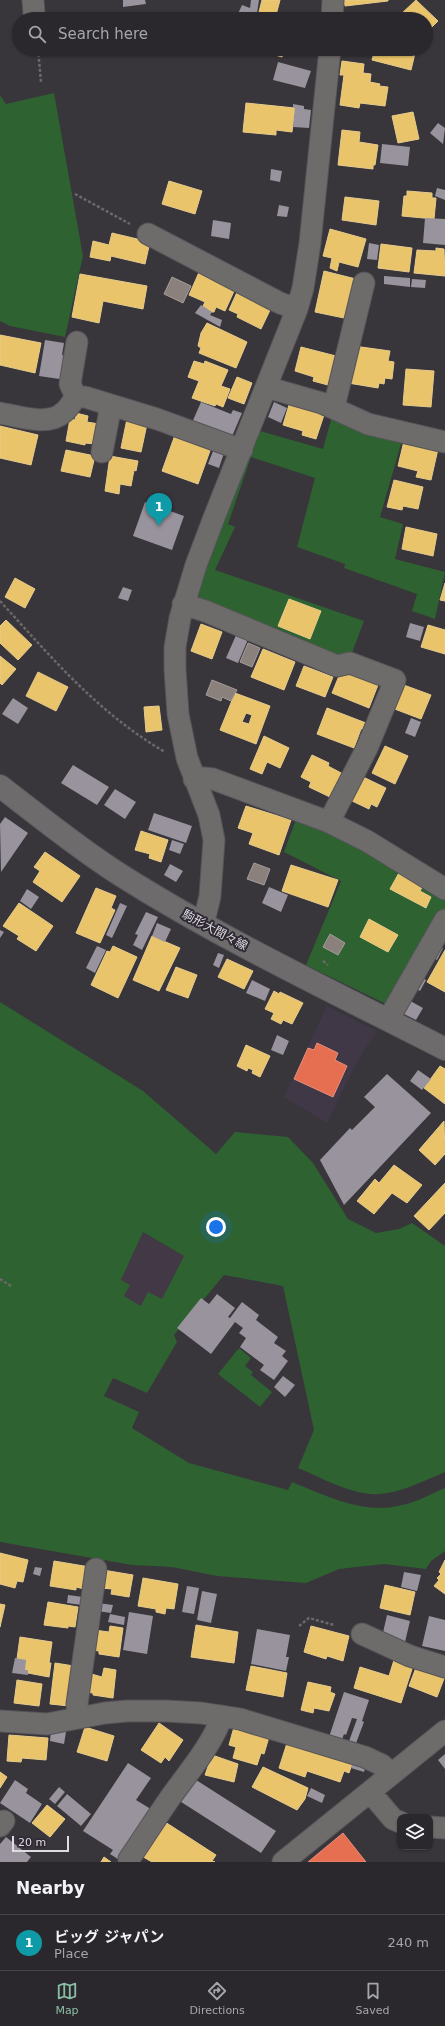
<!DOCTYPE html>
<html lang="en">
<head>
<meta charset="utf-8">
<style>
	body { margin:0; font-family:"DejaVu Sans","Noto Sans JP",sans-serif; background:#363438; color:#f1f3f6 }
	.controls { position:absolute; right:12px; bottom:12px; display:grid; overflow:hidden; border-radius:8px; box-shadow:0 1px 3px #0004 }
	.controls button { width:36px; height:36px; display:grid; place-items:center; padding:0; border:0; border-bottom:1px solid #464448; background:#2a282c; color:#f1f3f6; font:20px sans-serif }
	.scale { position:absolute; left:12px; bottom:10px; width:57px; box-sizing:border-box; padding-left:4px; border:2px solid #dfdbe2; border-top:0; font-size:11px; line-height:14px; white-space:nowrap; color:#dfdbe2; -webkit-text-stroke:3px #2e2933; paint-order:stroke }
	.you { position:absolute; left:216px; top:1227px; width:14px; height:14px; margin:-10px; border:3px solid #fff; border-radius:50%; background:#1a73e8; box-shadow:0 0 0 6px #1a73e833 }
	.badge { display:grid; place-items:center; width:26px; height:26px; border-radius:50%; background:#8abfa5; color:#fff; font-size:13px; font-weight:700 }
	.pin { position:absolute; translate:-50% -33px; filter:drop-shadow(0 1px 2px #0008) }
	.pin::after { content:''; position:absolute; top:21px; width:14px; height:12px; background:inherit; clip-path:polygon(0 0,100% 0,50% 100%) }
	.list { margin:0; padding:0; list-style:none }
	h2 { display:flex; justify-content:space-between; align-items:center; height:52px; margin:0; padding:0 16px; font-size:17px }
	h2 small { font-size:13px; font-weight:400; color:#a5a6a9 }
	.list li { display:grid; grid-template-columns:26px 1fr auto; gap:12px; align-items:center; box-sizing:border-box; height:56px; padding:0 16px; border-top:1px solid #464448 }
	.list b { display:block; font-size:15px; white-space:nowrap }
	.list p { margin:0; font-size:13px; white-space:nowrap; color:#a5a6a9 }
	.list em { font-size:13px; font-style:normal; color:#a5a6a9 }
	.icon { flex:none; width:22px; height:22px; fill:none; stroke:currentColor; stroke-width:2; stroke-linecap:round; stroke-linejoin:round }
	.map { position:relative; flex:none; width:445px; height:1862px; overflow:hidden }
	.search { position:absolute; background:#2a282c; box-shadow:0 1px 3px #0004; left:12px; right:12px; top:12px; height:44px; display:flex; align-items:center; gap:10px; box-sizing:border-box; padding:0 14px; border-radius:22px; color:#a5a6a9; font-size:15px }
	.sheet { height:108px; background:#2a282c }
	nav { display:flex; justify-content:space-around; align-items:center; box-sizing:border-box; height:56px; border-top:1px solid #464448; background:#2a282c; font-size:11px; color:#a5a6a9 }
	nav a { display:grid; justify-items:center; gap:2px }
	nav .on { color:#8abfa5 }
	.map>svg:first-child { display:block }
</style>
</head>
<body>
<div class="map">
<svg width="445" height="1862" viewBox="0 0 445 1862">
	<rect width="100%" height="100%" fill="#38353b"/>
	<!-- built -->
	<path fill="#413847" d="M327 1006 377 1031 358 1060 327 1123 284 1097Z"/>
	<!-- industrial -->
	<path fill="#423846" d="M143 1232 184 1256 162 1299 141 1306 124 1296 121 1280Z"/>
	<!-- green -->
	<path fill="#2e6231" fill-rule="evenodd" d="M54 93 83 256 65 337 10 326 0 321V95L6 104Z
		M333 413 403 437 380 517 403 524 395 559 445 572 435 619 412 611 417 594 344 568 345 564 297 547 315 478 251 457 228 524 235 527 215 570 364 621 350 658 331 657 198 599 206 567 260 431 323 449Z
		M297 817 327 828 445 895V913L386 1004 306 965 341 881 284 852Z
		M0 1002 143 1091 216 1154 235 1132 288 1137 313 1163 348 1219 376 1233 399 1229 412 1223 445 1246V1472C423 1481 395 1496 371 1494 346 1492 320 1477 298 1468L314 1430 283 1286 224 1275 174 1335 177 1342 147 1393 113 1378 104 1396 139 1412 132 1428 189 1463 288 1490 292 1482C327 1496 363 1515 402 1505 417 1502 431 1494 445 1488V1551L431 1561 426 1569 384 1564 339 1569 306 1583 217 1576 172 1567 132 1565 0 1542ZM143 1232 184 1256 162 1299 148 1292 141 1306 124 1296 130 1285 121 1280Z
		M239 1348 251 1358 245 1366 253 1372 251 1375 272 1392 260 1407 218 1374Z"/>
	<!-- homes -->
	<path fill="#e9c46a" stroke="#e6cb8e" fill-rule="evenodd" d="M262 0H280L276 15 273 14V16L259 12Z
		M344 0H388V1L345 6Z
		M416 0 438 21 426 33V19H402L399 16Z
		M226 49H241L239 53Z
		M262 49H285L282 57 261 51Z
		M375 49H416L411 70 372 60Z
		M342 61 364 64 363 73 371 74 370 82 380 84 379 86 388 87 385 106 360 103 359 108 340 105 344 75H340Z
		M246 103 295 108 292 132 276 130V135L243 132Z
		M413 112 419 139 398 143 392 116Z
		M342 130 360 132 359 142 378 145 375 165H373V169L338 165Z
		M169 181 202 191 195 214 162 204Z
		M407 191 432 193V198H436L434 219 402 216 404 196H407Z
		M345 197 379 201 376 225 342 220Z
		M330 229 366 239 358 267 339 262 337 271 330 268 332 258 323 256Z
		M112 233 150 242 145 264 111 256 110 261 90 257 93 241 109 245Z
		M381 244 412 248 409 272 378 268Z
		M436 248 444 249 445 276 414 273 417 250 436 251Z
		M200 270 235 289 225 311 216 307 214 312H212L203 306 205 302 189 295Z
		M324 271 356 279 353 293 350 292 344 318 315 312Z
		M80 274 147 286 143 309 103 301 99 323 72 317Z
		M238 290 272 306 261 329 237 317 238 314 229 310Z
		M207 323 247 342 236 368 199 353 201 348 198 346 201 333Z
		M0 335 41 343 35 373 0 365Z
		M354 346 390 351 388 361 394 362 392 379 385 378 384 384 379 383 378 388 348 383Z
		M301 347 336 356 328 385 313 381 314 377 295 371Z
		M194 361 204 364 205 361 228 370 221 386 230 389 223 407 216 404 215 406 192 398 199 381 188 377Z
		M406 369 434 371 431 407 403 405Z
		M237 377 252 383 244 404 228 398Z
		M289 405 324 415 316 439 302 435 303 431 283 425Z
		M76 413 88 416 87 422 99 424 95 444 85 443V445L66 441 70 419 75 420Z
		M127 419 147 424 141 452 121 448Z
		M0 426 38 435 31 465 0 458Z
		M175 435 211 448 198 484 162 471Z
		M404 441 438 449 431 480 416 477 418 471 398 466Z
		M66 450 95 456 90 477 61 471Z
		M110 456 138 461 136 471 134 470 131 486 120 484 119 494 105 491Z
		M394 480 423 487 418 509 403 506 402 510 387 507Z
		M406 527 437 534 433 556 402 549Z
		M15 578 35 589 25 608 5 597Z
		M445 583V601L440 600Z
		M289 599 321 611 310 639 278 626Z
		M6 620 32 645 18 660 0 643V626Z
		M201 624 222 632 212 659 191 651Z
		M428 625 445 630V654L421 647Z
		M263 649 295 662 284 690 251 677Z
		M0 656 16 669 2 685 0 683Z
		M304 666 333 677 325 697 296 686Z
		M341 671 375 680 373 684 378 685 369 708 332 693Z
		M38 672 68 687 56 711 26 696Z
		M401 684 431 695 421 719 392 708Z
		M235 693 270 706 256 744 220 730ZM246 713 252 715 249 724 242 722Z
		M159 706 162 730 146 732 144 707Z
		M327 708 366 723 364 729H361L354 748 317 734Z
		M264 736 289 748 280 768 267 762 262 774 250 769Z
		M385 746 408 756 395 784 372 773Z
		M312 755 329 763 328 766 343 774 332 798 309 787 311 782 301 777Z
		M359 775 386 788 377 807 371 804 369 809 350 800Z
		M246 806 291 820 279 855 249 844 253 833 238 828Z
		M141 831 168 840 161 862 149 858 150 854 135 850Z
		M45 852 80 876 62 902 33 882 40 871 34 867Z
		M291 865 338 880 328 907 282 891Z
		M400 871 424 884 420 891 431 897 426 908 390 889Z
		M96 888 116 896 111 908 115 910 100 943 76 933Z
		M19 903 53 926 36 951 17 939 19 936 3 926Z
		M369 919 398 935 388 952 360 937Z
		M152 936 180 948 159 991 133 980Z
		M113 946 137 957 118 998 91 985 107 951 110 952Z
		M445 950V992L427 982Z
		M227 959 253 971 244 989 218 977Z
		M176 967 197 975 188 998 166 990Z
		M274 991 279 994 280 992 303 1003 292 1024 283 1020 281 1024 271 1019 274 1013 265 1009Z
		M246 1045 270 1056 260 1077 252 1073 253 1070 248 1068 247 1071 237 1066Z
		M440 1066 445 1069V1104L424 1088Z
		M444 1121 445 1154 435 1165 419 1150Z
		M394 1165 422 1185 407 1203 392 1193 374 1214 357 1201 375 1179 379 1183Z
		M445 1183V1213L429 1230 414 1216Z
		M0 1553 28 1560 23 1582 17 1581 15 1588 0 1584Z
		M445 1560V1594L434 1586 439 1580 437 1578 441 1574 439 1572Z
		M54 1561 90 1567 84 1589 76 1587V1590L50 1586Z
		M103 1570 133 1575 129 1597 111 1594 112 1589 101 1588Z
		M143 1578 178 1584 174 1609 166 1608 165 1614 156 1612V1609L138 1606Z
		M385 1585 415 1592 410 1615 380 1608Z
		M48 1602 78 1607 75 1627 68 1626V1628L44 1625Z
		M0 1604 5 1605 0 1627Z
		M196 1625 238 1632 234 1663 191 1657Z
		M110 1626 123 1628 119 1657 99 1654V1651L92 1650 94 1630 109 1632Z
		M311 1626 349 1636 343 1661 327 1656 326 1659 304 1652Z
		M20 1637 52 1642 49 1663H51L49 1677 28 1673V1670H25L26 1660 17 1659Z
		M394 1660 413 1666 401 1703 354 1688 360 1667 389 1676Z
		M55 1663 74 1666 69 1706 50 1704Z
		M417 1665 445 1676 437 1697 409 1686Z
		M251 1666 287 1673 283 1697 246 1690Z
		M104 1668 116 1670 113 1698 93 1695V1693L85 1692 88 1673 102 1677Z
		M17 1680 42 1684 39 1706 14 1703Z
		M308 1682 331 1687 330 1692 335 1694 329 1711 314 1708 313 1713 301 1710Z
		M159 1723 183 1740 169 1761 165 1757 161 1763 141 1750Z
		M85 1727 114 1736 107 1761 77 1752Z
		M234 1727 269 1737 264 1754 261 1753 257 1765 233 1758 236 1747 229 1745Z
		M9 1735 48 1738 46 1760 22 1758 21 1762 7 1761Z
		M288 1740 353 1761 349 1773 344 1771 340 1782 307 1771 305 1777 279 1768Z
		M212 1755 238 1764 234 1782 205 1775Z
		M263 1767 308 1788 305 1799 297 1810 252 1787Z
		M0 1772 7 1777 0 1788Z
		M47 1805 65 1819 50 1837 32 1823Z
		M162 1820 216 1855 212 1861 215 1862H152L140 1855Z
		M104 1857 111 1862H101Z"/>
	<!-- shops -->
	<path fill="#e76f51" stroke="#e58f7c" d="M317 1043 338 1053 335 1060 347 1066 333 1097 294 1079 308 1048 314 1050Z
		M343 1833 366 1862H308Z"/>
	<!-- industry -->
	<path fill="#8a817c" stroke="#a49c9b" d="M172 277 191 286 183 303 164 294Z
		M248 643 260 648 252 667 240 662Z
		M212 680 237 690 231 701 222 697 221 701 206 695Z
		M254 863 270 869 264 885 247 879Z
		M330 934 345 943 338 955 323 947Z"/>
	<!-- building -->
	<path fill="#98939c" d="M123 0H145L146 4 123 7Z
		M251 0H259L257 13 253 19H244L237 16 242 5 250 8Z
		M201 12 215 17 214 19H199Z
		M278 62 311 71 305 88 273 80Z
		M293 104 304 106V109L311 110 309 128 293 127 295 108H293Z
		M438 123 445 128 443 144 430 133Z
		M382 144 410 147 408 166 380 163Z
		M271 169 282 171 280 182 270 180Z
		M437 188 445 190V200L435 196Z
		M279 205 289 207 287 217 277 216Z
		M425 218 445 219V245L423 243Z
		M213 220 231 223 229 239 211 236Z
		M369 243 379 245 377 260 367 259Z
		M384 276 410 278V287L384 284Z
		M412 279 426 280 425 288 411 287Z
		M201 305 212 312 210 315 222 320 220 327 195 313Z
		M45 340 64 343 62 355 70 356 66 380 39 376Z
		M201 402 231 414 233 410 242 413 230 441 191 425Z
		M274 402 287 408 281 423 268 417Z
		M215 446 225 450 219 468 208 464Z
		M145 502 184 516 172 550 133 536Z
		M123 587 132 590 128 601 118 598Z
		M410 623 424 627 420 641 406 637Z
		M237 633 249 637 238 663 226 658Z
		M13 698 28 708 18 724 2 714Z
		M411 718 421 722 415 737 405 733Z
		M73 765 109 787 97 805 61 783Z
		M115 789 136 802 125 819 104 805Z
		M154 813 192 826 186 843 148 830Z
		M5 817 28 833 1 872 0 824Z
		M172 840 184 844 180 854 169 850Z
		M170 864 183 871 176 882 164 875Z
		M269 887 288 895 281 912 262 903Z
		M27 889 39 897 31 909 20 901Z
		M120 903 127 906 112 938 106 935Z
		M146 912 158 917 142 950 133 945 138 935 135 934Z
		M157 923 171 929 165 942 152 936Z
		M0 930 4 932 0 938Z
		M436 945 443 948 437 960 430 956Z
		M97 946 106 950 95 973 86 968Z
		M218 953 224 955 219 968 213 965Z
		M419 976 426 980 420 991 413 987Z
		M252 980 270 989 265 1001 246 993Z
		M405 998 423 1008 416 1020 398 1011Z
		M277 1035 289 1041 283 1055 271 1050Z
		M418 1070 431 1079 422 1090 410 1081Z
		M387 1074 431 1113 344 1205 320 1160 350 1128 352 1130 375 1107 364 1097Z
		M217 1294 235 1308 228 1317 230 1318 242 1302 259 1315 256 1320 278 1337 274 1343 286 1351 282 1356 288 1361 274 1380 260 1370 264 1365 240 1347 246 1338 239 1333 243 1328 235 1322 211 1354 177 1328 201 1298 209 1304Z
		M283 1376 295 1385 285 1397 274 1387Z
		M35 1567 42 1568 40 1576 33 1574Z
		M404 1572 421 1575 417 1591 401 1587Z
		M187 1586 199 1588 194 1614 182 1612Z
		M202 1591 217 1594 211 1623 197 1620Z
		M68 1595 83 1597 82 1605 67 1603Z
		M98 1603 113 1605 111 1613 97 1611Z
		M129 1612 153 1616 147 1654 123 1650Z
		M110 1614 125 1617 124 1625 108 1622Z
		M387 1615 410 1621 405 1642 382 1637Z
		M429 1616 445 1620V1651L422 1646Z
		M257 1629 290 1635 286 1657H289L286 1671 251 1664Z
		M15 1658 26 1660 25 1670H28V1675L12 1673Z
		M344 1692 369 1700 362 1721 364 1722 355 1746 348 1744 357 1719 352 1718 346 1735 344 1734 341 1742 329 1737Z
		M51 1730 66 1732 64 1744 50 1741Z
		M445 1754V1769L438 1760Z
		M353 1761 366 1765 364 1772 351 1768Z
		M128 1763 151 1778 136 1800 154 1811 121 1861 110 1854 113 1850 83 1831Z
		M193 1778 276 1831 261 1853 178 1800Z
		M15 1780 28 1789 26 1793 42 1804 30 1823 0 1803Z
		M59 1787 65 1792 55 1804 49 1799Z
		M311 1788 325 1795 322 1803 307 1796Z
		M67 1794 91 1814 81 1826 57 1806Z
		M6 1837 31 1857 27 1862H0V1844Z"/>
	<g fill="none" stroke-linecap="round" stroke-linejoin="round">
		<!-- minor casing -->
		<g stroke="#565458" stroke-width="23">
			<path id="minor" d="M33 0 34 13
				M332 19 333 0
				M148 234 280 303 297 309
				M266 387 322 403 368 424 445 442
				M76 397 70 384 77 342
				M334 407 364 283
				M0 413C18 416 49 427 64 412 69 408 72 402 76 397H85L157 419 242 450
				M102 452 111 405
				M183 604 205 611 337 666 350 663 395 680 367 748 329 822
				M194 779 204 778 213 779 329 822 367 841 445 889
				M202 923 206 913 210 896 214 840 209 815 187 758 178 714 175 669V647L180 618 196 565 215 515 297 309 303 288 310 243 330 49
				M388 1020 445 920
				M362 1634 410 1656 445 1667
				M78 1718 77 1704 96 1569
				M0 1721 47 1724 105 1713 127 1711H166L201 1713 240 1719 365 1757 382 1765 392 1774
				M370 1792 393 1819 400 1822
				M0 1826 4 1821
				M430 1827 445 1828
				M129 1862V1859C143 1839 156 1818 170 1798 187 1774 213 1744 222 1716
				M283 1862 445 1731"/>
		</g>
		<!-- major casing -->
		<g stroke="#565458" stroke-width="24">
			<path id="major" d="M0 786C39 816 78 848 119 874 223 940 336 993 445 1049"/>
		</g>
		<!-- path -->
		<path stroke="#6b696b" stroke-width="2.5" stroke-dasharray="3 2" stroke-linecap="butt" d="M38 49 41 82
			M75 194 130 224
			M0 601C52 658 98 713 165 752
			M323 961 328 965
			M0 1279 11 1286
			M299 1626 309 1618 334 1625"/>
		<!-- minor -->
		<use href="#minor" stroke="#6e6b6b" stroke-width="21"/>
		<!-- major -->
		<use href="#major" stroke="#6e6b6d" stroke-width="22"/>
	</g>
	<g text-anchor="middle" stroke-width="4" stroke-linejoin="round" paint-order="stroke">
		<!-- street labels -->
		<g font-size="12" fill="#dfdbe2" stroke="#2e2933">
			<text transform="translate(215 930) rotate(28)" y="4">駒形大間々線</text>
		</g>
	</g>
</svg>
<div class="controls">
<button><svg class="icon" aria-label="layers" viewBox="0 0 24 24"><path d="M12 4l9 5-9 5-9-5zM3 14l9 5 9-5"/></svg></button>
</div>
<div class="scale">20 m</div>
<div class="you"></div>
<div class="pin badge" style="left:159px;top:526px;background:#0f9aa8">1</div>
<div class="search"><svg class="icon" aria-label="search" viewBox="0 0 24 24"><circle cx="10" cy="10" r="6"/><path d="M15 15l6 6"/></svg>Search here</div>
</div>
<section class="sheet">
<h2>Nearby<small></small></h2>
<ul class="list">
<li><span class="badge" style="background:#0f9aa8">1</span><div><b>ビッグ ジャパン</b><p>Place</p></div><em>240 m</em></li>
</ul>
</section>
<nav>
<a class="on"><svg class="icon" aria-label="map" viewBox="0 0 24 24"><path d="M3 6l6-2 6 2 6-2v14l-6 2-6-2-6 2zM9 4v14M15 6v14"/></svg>Map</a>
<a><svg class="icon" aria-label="directions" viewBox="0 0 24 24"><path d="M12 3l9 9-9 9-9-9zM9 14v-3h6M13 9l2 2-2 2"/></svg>Directions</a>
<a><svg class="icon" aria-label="saved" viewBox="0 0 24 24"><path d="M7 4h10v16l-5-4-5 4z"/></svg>Saved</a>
</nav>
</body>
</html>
